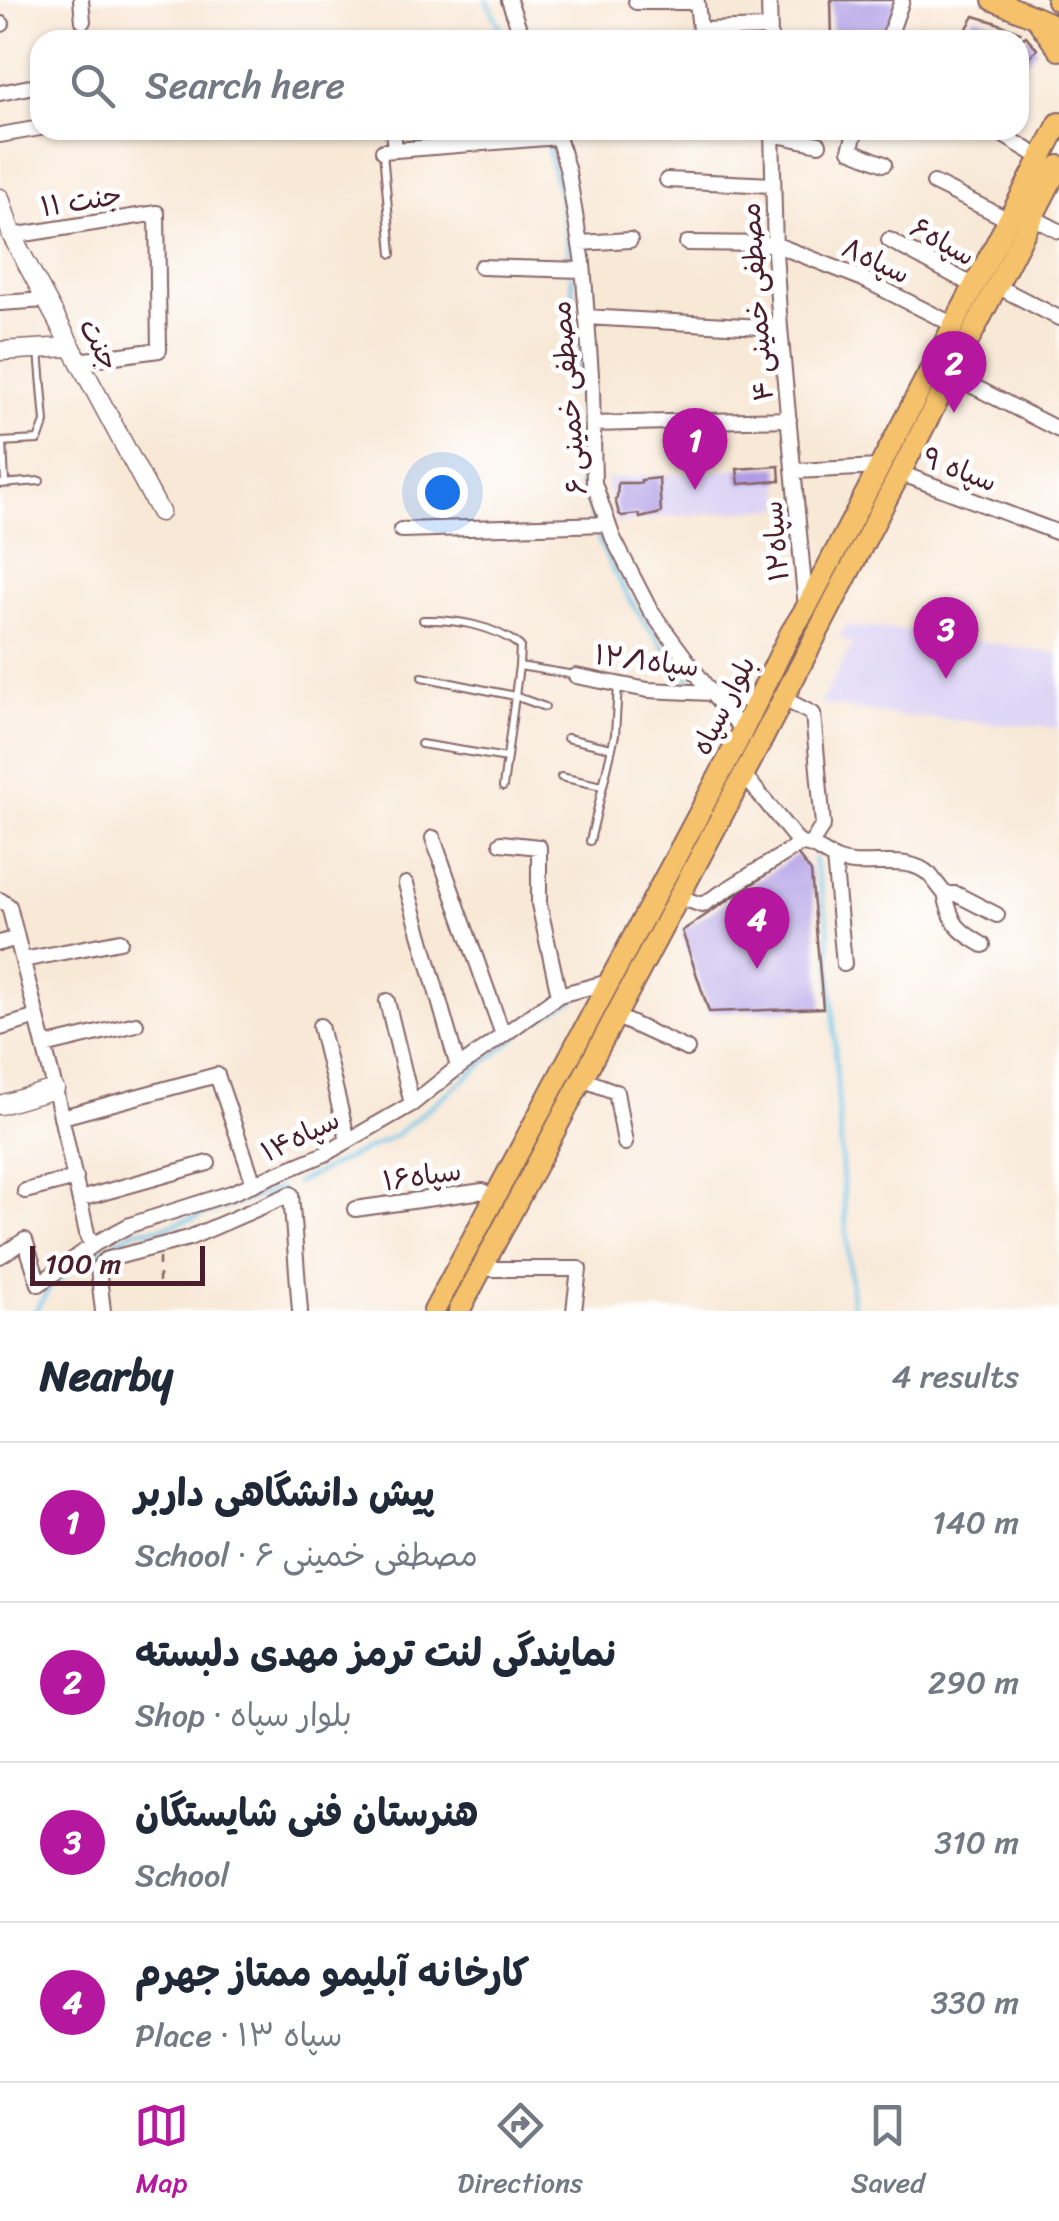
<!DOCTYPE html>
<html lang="en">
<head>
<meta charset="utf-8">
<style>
	body { margin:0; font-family:Sriracha,"Playpen Sans Arabic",sans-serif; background:#f2f2f3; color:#1f2937 }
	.scale { position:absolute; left:30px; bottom:25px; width:175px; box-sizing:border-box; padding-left:10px; border:5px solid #4a1f2b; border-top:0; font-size:28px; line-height:35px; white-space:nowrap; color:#4a1f2b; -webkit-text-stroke:8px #fff; paint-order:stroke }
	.you { position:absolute; left:442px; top:492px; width:35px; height:35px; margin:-25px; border:8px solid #fff; border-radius:50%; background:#1a73e8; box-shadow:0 0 0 15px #1a73e833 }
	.badge { display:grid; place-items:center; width:65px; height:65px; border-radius:50%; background:#b5179e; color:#fff; font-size:32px; font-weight:700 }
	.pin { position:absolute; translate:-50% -82px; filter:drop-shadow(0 2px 5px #0008) }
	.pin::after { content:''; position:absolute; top:52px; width:35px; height:30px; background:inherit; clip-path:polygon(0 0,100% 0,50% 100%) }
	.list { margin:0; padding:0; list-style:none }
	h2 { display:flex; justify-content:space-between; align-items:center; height:130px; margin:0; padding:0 40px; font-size:42px }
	h2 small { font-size:32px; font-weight:400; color:#747a83 }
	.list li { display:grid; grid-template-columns:65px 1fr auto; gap:30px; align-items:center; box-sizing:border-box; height:160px; padding:0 40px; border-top:2px solid #e0e1e3 }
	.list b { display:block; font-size:38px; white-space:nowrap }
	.list p { margin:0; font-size:32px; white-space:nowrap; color:#747a83 }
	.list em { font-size:32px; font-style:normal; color:#747a83 }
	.icon { flex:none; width:55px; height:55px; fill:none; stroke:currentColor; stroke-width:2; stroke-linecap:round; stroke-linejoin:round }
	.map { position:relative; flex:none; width:1059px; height:1311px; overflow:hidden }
	.search { position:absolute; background:#fff; box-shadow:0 2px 8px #0004; left:30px; right:30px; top:30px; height:110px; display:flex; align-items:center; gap:25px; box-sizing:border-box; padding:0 35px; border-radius:30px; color:#747a83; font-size:38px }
	.sheet { height:770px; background:#fff }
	nav { display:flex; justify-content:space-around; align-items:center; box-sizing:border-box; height:140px; border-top:2px solid #e0e1e3; background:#fff; font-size:28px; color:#747a83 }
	nav a { display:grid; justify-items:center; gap:5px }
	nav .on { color:#b5179e }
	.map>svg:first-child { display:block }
</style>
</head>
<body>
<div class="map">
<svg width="1059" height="1311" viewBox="0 0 1059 1311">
	<rect width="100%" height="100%" fill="#fff"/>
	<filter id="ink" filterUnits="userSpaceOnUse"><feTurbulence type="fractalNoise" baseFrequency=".01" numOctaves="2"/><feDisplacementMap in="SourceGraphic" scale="20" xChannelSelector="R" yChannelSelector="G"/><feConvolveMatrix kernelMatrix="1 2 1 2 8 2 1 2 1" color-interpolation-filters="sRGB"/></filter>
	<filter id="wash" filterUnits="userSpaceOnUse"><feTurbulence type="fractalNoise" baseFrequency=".0048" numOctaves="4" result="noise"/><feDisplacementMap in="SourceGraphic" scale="40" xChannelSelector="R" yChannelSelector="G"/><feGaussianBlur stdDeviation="2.25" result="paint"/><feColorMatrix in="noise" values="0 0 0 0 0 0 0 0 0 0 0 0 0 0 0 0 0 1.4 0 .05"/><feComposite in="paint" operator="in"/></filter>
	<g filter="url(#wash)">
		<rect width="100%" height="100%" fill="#f8e8d6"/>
		<!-- built -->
		<path fill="#ded5f5" d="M779 466 782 508 661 517 617 524 606 479Z
			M846 626 930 632 931 637 979 641 1059 654V728L899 716 820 704 853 644 839 637Z"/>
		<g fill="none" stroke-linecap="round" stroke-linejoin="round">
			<!-- stream -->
			<path stroke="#69c2e7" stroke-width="4" d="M487 0 506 40
				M547 144 563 209 571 267
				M572 276 580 411V482L593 520
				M595 529C615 588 656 637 694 686
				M814 859 828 923 844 1202 853 1311
				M296 1183 396 1135 533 1023 575 999
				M80 1262 136 1231 160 1228 200 1216 281 1188
				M35 1311 50 1288 69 1271"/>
		</g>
		<g id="blocks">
			<!-- building -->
			<path fill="#af9ce5" d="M831 0H898L884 40H832Z
				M974 16 994 22 1020 32 1011 40H986L988 37 966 30Z
				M1026 36 1037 49 1019 69V41Z
				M779 466 780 481 739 484 737 469Z
				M659 478 661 513 640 518 639 514 622 516 619 514 615 499 617 498 618 483H641V480Z
				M797 854 811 872 823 1008 709 1012 682 931Z"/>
		</g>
	</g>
	<g filter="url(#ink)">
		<use href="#blocks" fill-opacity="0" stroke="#876567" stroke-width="2.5"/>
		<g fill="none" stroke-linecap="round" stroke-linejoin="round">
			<!-- service casing -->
			<g stroke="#876567" stroke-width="10">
				<path id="service" d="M383 152 392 254
					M0 442 38 440 45 422 39 351
					M3 442 5 483
					M0 484 40 481
					M423 620C455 619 493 625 520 646L519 666
					M422 677 515 696 545 707
					M567 738 611 748
					M421 744 507 758
					M561 777 602 786
					M503 787 519 666 575 675
					M590 841 615 735 618 685"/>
			</g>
			<!-- minor casing -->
			<g stroke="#876567" stroke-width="18">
				<path id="minor" d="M81 0 83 21
					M509 0 523 40
					M769 0 770 40
					M636 2H697L700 30
					M0 24H2
					M701 40 700 30 770 28
					M888 40 902 0
					M0 93 39 85
					M393 130 395 150
					M556 130 568 172 583 263 592 389 594 483 613 538 650 610 711 693 743 730
					M772 130 775 252 780 328 806 608
					M856 130 850 150 884 164
					M995 130 1041 158
					M772 134 819 144
					M0 135 40 128
					M383 151 558 137
					M667 180 773 185
					M934 183 1009 220
					M1032 217 1059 231
					M12 236 157 213 159 350 78 361
					M889 240 974 286
					M580 243 630 240
					M687 243 774 244 861 278 954 325
					M481 267 583 270
					M997 286 1059 318
					M0 303 46 300
					M586 317 780 328
					M951 375 1059 430
					M593 424 789 419
					M795 471 880 467
					M900 473 1059 533
					M401 530 608 524
					M576 676 648 690 711 693 757 702
					M784 699 813 714 823 825 811 844
					M744 775 800 844
					M433 838 503 1035
					M501 843 539 847V904L559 995
					M800 844C815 844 822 853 836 859 864 871 906 852 930 875 935 881 940 888 945 894H956L997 915
					M834 858 844 964
					M406 884 458 1067
					M945 894C952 925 957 930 983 945
					M679 897 702 905 800 844
					M0 900 9 906 55 1089 88 1238 96 1243
					M0 943 17 938
					M23 960 120 941
					M387 1001 412 1104
					M615 1016 687 1049
					M320 1026 348 1141
					M0 1028 37 1017
					M44 1046 136 1024
					M582 1079 616 1092 625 1143
					M62 1117 217 1075 254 1184
					M25 1191 76 1178
					M80 1199 208 1163
					M355 1209 483 1191 493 1199
					M0 1256 25 1240 39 1284 96 1243 130 1225 231 1193 325 1154 412 1104 452 1072 559 995 609 982
					M482 1269H579L574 1311
					M103 1311 98 1268 105 1260 189 1238 291 1194 300 1311"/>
			</g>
			<!-- tertiary casing -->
			<g stroke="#876567" stroke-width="21">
				<path id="tertiary" d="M0 198 12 236 160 512
					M0 351 70 347
					M0 1105 55 1089"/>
			</g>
			<!-- primary casing -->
			<g stroke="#876567" stroke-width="24">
				<path id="primary" d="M993 0 1059 27
					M1057 0 1059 1
					M1035 17 1059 50
					M434 1311 736 744 791 632 806 608 1059 123
					M459 1311 753 757 1059 166"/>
			</g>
			<!-- path -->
			<path stroke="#876567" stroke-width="2.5" stroke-dasharray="8 8" stroke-linecap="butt" d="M159 1258V1289"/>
			<!-- service -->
			<use href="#service" stroke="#fff" stroke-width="6"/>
			<!-- minor -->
			<use href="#minor" stroke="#fff" stroke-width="14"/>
			<!-- tertiary -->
			<use href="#tertiary" stroke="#fff" stroke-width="18"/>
			<!-- primary -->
			<use href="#primary" stroke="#f5c16b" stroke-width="20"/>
		</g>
	</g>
	<g text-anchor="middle" stroke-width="10" stroke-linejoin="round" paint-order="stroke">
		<!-- street labels -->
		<g font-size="28" fill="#4a1f2b" stroke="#fff">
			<text transform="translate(81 200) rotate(-9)" y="10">جنت ۱۱</text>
			<text transform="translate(943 241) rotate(29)" y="10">سپاه۶</text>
			<text transform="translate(876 260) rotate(25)" y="10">سپاه۸</text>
			<text transform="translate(756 302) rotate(-94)" y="10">مصطفی خمینی ۴</text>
			<text transform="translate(100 344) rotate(62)" y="10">جنت</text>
			<text transform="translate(568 398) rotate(-95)" y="10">مصطفی خمینی ۶</text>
			<text transform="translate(960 469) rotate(21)" y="10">سپاه ۹</text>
			<text transform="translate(775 541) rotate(-95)" y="10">سپاه۱۲</text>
			<text transform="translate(647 660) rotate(7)" y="10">سپاه۱۲/۱</text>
			<text transform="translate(723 705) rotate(-63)" y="10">بلوار سپاه</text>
			<text transform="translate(300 1135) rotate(-26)" y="10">سپاه۱۴</text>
			<text transform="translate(422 1175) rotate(-8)" y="10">سپاه۱۶</text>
		</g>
	</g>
</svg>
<div class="scale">100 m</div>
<div class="you"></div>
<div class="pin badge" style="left:695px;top:490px">1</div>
<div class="pin badge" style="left:954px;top:413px">2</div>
<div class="pin badge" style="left:946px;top:679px">3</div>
<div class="pin badge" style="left:757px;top:969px">4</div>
<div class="search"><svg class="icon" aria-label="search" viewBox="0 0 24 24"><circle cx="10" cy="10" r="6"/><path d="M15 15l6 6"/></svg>Search here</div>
</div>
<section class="sheet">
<h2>Nearby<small>4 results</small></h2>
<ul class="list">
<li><span class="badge">1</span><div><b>پیش دانشگاهی داربر</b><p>School · مصطفی خمینی ۶</p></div><em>140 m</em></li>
<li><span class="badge">2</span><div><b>نمایندگی لنت ترمز مهدی دلبسته</b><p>Shop · بلوار سپاه</p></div><em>290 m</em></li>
<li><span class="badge">3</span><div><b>هنرستان فنی شایستگان</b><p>School</p></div><em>310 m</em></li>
<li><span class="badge">4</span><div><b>کارخانه آبلیمو ممتاز جهرم</b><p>Place · سپاه ۱۳</p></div><em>330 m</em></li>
</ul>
</section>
<nav>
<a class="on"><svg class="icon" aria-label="map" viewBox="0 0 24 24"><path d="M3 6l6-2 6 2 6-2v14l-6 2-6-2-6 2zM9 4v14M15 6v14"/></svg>Map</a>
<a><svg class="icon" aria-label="directions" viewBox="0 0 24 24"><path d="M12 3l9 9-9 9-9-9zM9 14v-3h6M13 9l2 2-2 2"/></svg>Directions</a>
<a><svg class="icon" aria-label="saved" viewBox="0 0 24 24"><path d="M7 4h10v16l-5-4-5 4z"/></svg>Saved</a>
</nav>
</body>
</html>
